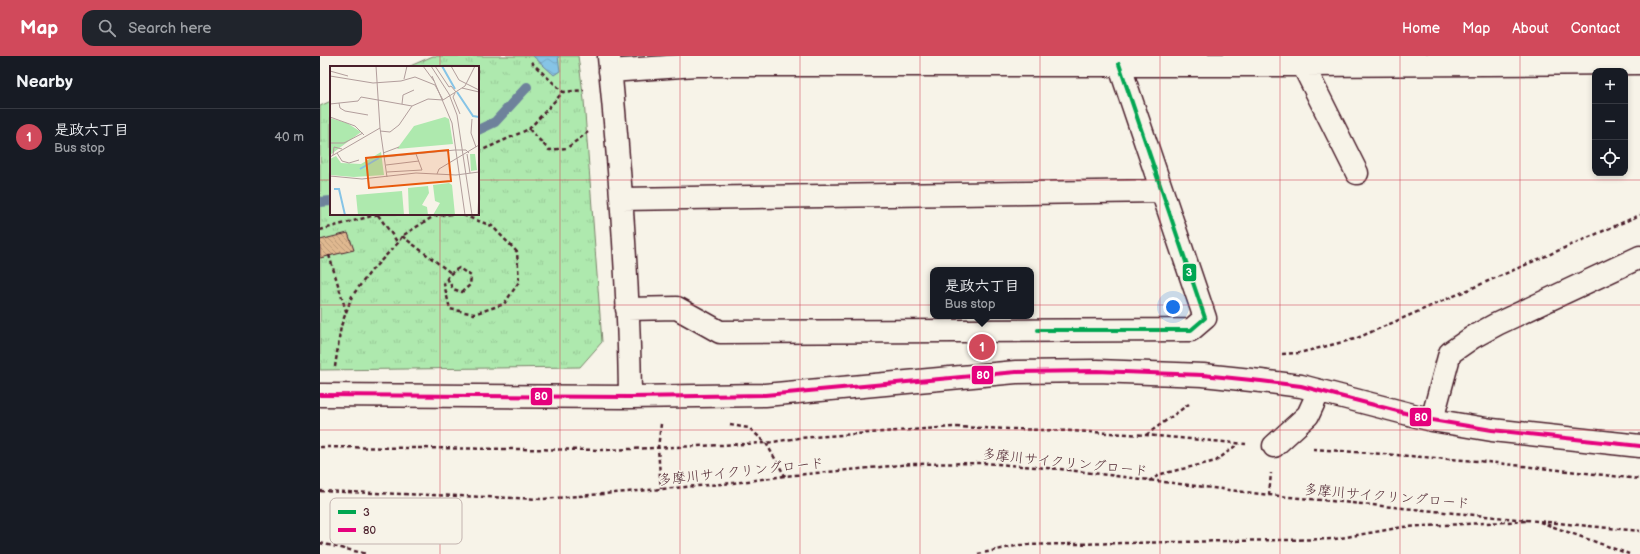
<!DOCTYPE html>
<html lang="en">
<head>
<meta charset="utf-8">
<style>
	body { margin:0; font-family:"Balsamiq Sans","Klee One",sans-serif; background:#20242c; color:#f1f3f6 }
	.controls { position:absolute; right:12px; top:12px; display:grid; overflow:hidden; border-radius:8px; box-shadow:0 2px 6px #0003 }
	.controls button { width:36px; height:36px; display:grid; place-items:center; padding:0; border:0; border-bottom:1px solid #363941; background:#171b24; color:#f1f3f6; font:20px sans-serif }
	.you { position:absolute; left:853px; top:251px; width:14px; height:14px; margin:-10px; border:3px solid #fff; border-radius:50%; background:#1a73e8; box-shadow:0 0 0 6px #1a73e833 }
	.badge { display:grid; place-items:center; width:26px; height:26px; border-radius:50%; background:#d1495b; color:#fff; font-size:13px; font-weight:700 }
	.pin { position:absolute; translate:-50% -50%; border:2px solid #fff; box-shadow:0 1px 4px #0006 }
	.popup { position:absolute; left:610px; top:211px; width:104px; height:52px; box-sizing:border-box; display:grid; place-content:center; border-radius:8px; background:#171b24; filter:drop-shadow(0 1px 3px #0005); font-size:13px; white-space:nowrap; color:#9ea1a6 }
	.popup b { font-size:15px; color:#f1f3f6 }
	.popup::after { content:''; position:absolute; left:50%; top:100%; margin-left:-8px; border:8px solid transparent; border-top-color:#171b24 }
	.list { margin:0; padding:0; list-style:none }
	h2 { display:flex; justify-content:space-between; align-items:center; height:52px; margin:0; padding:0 16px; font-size:17px }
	h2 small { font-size:13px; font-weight:400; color:#9ea1a6 }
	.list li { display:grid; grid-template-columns:26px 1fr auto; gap:12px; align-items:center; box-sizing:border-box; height:56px; padding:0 16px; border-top:1px solid #363941 }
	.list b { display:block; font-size:15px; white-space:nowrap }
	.list p { margin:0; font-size:13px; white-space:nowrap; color:#9ea1a6 }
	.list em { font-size:13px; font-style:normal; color:#9ea1a6 }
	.icon { flex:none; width:22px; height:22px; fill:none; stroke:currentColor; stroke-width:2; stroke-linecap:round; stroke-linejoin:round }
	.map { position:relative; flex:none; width:1320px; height:498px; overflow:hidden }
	header { display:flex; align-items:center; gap:24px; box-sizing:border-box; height:56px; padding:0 20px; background:#d1495b; color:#fff }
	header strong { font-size:19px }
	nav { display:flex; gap:22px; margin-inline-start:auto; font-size:14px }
	.search { width:280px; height:36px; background:#20242c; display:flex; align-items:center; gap:10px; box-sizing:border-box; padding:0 14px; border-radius:12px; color:#9ea1a6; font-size:15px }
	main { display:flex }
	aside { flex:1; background:#171b24 }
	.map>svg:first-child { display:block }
</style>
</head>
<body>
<header>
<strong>Map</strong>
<div class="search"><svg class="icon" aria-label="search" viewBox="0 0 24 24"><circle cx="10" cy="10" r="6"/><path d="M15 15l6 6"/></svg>Search here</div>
<nav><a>Home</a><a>Map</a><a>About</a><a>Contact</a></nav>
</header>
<main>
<aside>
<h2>Nearby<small></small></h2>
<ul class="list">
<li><span class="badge">1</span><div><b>是政六丁目</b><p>Bus stop</p></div><em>40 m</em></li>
</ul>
</aside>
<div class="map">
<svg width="1320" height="498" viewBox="0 0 1320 498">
	<defs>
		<pattern id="grass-tufts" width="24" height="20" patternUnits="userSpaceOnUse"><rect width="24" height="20" fill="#aee9ae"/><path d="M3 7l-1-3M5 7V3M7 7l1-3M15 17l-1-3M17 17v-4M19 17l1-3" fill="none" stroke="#97c796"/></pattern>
		<pattern id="water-waves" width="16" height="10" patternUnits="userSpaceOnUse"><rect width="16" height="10" fill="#86c4e6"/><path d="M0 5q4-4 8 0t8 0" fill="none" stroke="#75a8c5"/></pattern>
		<pattern id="building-back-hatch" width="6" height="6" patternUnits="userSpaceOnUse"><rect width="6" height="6" fill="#e0b990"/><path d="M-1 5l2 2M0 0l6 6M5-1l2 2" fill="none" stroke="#b89676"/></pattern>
	</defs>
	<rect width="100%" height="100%" fill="#f7f3e8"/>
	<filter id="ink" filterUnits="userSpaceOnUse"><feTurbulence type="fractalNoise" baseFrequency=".025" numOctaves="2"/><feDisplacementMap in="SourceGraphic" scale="8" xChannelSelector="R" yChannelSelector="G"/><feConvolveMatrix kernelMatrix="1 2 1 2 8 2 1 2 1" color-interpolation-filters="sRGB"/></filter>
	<g filter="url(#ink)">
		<!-- grass -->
		<path fill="url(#grass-tufts)" stroke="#7c846c" d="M113 0H258L264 44 282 286 260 311 0 314V50L11 45V158H158V11H88Z"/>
		<!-- water -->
		<path fill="url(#water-waves)" stroke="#6e829b" d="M213 0H238L240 15 234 19Z"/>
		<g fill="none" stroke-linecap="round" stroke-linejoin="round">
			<!-- stream -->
			<path stroke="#6e829b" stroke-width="10" d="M158 74 175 66 207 31
				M0 146 11 145"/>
		</g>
		<!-- building -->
		<path fill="url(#building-back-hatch)" stroke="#4a1f2b" d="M28 177 34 194 0 202V184Z"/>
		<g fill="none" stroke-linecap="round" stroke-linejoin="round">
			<!-- minor casing -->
			<g stroke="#4a1f2b" stroke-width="25">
				<path id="minor" d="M289 1C300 114 309 228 310 341
					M983 9 1037 117
					M290 15 376 9H983L1320 7
					M302 143 842 135
					M307 253 357 252 400 276 871 274 885 262 799 8
					M0 339 310 341 445 339 696 316 777 315 883 319 941 325 981 330 1112 364 1172 374 1320 390
					M1112 364 1130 297 1153 281 1177 268 1320 201
					M954 390 988 359 999 335"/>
			</g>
			<!-- path -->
			<path stroke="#4a1f2b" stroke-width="2.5" stroke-dasharray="4 3" stroke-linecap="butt" d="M211 6 243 36
				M209 73 229 94 247 92 268 76
				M158 96 209 73 243 36 264 34
				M58 159 78 187
				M0 174 59 158
				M82 180 131 217
				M9 199 26 255
				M127 222 133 233 142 236 150 229 151 220 139 212C130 217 129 219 124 228L130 253 154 258 184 248 199 226 197 196 172 170 140 158
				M962 298 979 297 1035 283 1320 159
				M15 311 21 270 32 240 51 215 78 187 82 180 114 160 132 158
				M341 368 338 392 341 433
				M410 369 429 372 446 387 465 420
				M826 379 869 348
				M0 391 287 394 446 387 479 382 633 371 752 375 826 379 926 388
				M993 393 1158 405 1320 423
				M829 425 841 418 896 405 919 387
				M0 435 223 443 413 427 465 420 592 408 664 407 740 413 949 439 1320 475
				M949 439 951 417
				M1220 466 1309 498
				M0 487 47 498
				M658 498 700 489 1015 483 1083 471 1206 465"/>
			<!-- minor -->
			<use href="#minor" stroke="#f7f3e8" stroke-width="22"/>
			<!-- bus-1 casing -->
			<g stroke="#f7f3e8" stroke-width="7">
				<path id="bus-1" d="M718 274H871L885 262 799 8"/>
			</g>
			<!-- bus-2 casing -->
			<g stroke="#f7f3e8" stroke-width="7">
				<path id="bus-2" d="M0 339 310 341 445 339 696 316 777 315 883 319 941 325 981 330 1112 364 1172 374 1320 390"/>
			</g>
			<!-- bus-1 -->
			<use href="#bus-1" stroke="#00a651" stroke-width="4"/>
			<!-- bus-2 -->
			<use href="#bus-2" stroke="#e5007d" stroke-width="4"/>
		</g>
	</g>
	<!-- grid -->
	<path fill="none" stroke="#d1495b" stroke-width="1" stroke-opacity="0.55" d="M120 0V11M240 0V498M360 0V498M480 0V498M600 0V498M720 0V498M840 0V498M960 0V498M1080 0V498M1200 0V498M0 124H11M158 124H1320M120 158V498M0 249H1320M0 374H1320"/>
	<g text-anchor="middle" stroke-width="3" stroke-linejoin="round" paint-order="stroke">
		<!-- street labels -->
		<g font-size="14" fill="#4a1f2b" stroke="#f7f3e8">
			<text transform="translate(745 406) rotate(6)" y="5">多摩川サイクリングロード</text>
			<text transform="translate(421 415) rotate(-6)" y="5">多摩川サイクリングロード</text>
			<text transform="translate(1067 440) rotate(5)" y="5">多摩川サイクリングロード</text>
		</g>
	</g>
	<!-- overview -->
	<g transform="translate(10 10)">
		<rect width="149" height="149" fill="#f7f3e8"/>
		<path d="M0 52 17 57 31 66 0 89ZM51 86 54 109 24 111 0 109V93L6 90 11 97 31 98ZM140 88H145L147 104 141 105Z" fill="#aee9ae"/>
		<path d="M115 51 119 53 123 78 67 83 84 60ZM119 117 122 119 125 149H103L110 137 105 135 103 119ZM98 120 99 127 92 139 97 141 98 149H79L78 122ZM72 125 74 149H28L26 129Z" fill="#aee9ae"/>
		<path fill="none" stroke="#86c4e6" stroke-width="2" d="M112 0 125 23M127 26 143 50 149 51M30 103 49 92M4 123H9L15 149"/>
		<path fill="none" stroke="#b29e9c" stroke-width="1" d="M46 0 50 62 57 111M93 0 104 15M101 0 119 28 127 49 142 149M105 0 119 21 121 20 126 26M121 0 129 14 149 24M0 5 18 10M0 10 43 17 71 15 85 11 105 19 113 34M102 10 122 57 135 149M74 13 77 0M132 22 149 26M125 27 123 31 130 48M9 37 10 42 15 45 38 49M0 38 28 35 31 31 82 40 98 33 113 34 135 20 145 0M72 38 73 29 84 24M0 51 25 60 34 69M142 53 141 67 146 81M50 65 60 66 69 59 82 40M0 77H14L33 67M7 87 12 95 19 97 29 94M53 87 69 81M137 88 140 107M3 89 4 81 12 83M0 91 50 62M54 91 125 84H136L139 87M56 99 89 95M57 106 92 104 86 88M107 108 109 103 149 79M0 110 32 113 86 107 126 109 149 106M148 149 149 122"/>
		<path fill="#e8590c" fill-opacity="0.15" stroke="#e8590c" stroke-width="2" d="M118 84 121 115 39 122 36 92Z"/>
		<rect width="149" height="149" fill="none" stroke="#4a1f2b" stroke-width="2"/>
	</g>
	<!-- legend -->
	<rect x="10" y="442" width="132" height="46" rx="6" fill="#f7f3e8" stroke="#c3b3af" stroke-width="1"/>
	<rect x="18" y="454" width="18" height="4" fill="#00a651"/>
	<rect x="18" y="472" width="18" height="4" fill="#e5007d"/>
	<g font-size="11" fill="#4a1f2b">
		<text x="43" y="460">3</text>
		<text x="43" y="478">80</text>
	</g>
	<g stroke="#f7f3e8" stroke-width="1.5">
		<rect x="862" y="207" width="15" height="19" rx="4" fill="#00a651"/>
		<rect x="651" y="309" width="23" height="20" rx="4" fill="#e5007d"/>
		<rect x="210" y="331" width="23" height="19" rx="4" fill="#e5007d"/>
		<rect x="1089" y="351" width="23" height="20" rx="4" fill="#e5007d"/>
	</g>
	<g font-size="11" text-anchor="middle" font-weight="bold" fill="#fff">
		<text x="869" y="220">3</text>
		<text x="663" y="323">80</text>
		<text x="221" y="344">80</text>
		<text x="1101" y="365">80</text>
	</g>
</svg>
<div class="controls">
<button>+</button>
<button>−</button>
<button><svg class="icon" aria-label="locate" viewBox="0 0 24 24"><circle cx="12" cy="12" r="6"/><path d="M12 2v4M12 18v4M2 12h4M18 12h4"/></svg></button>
</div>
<div class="you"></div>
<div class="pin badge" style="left:662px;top:291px">1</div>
<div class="popup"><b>是政六丁目</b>Bus stop</div>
</div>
</main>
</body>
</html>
